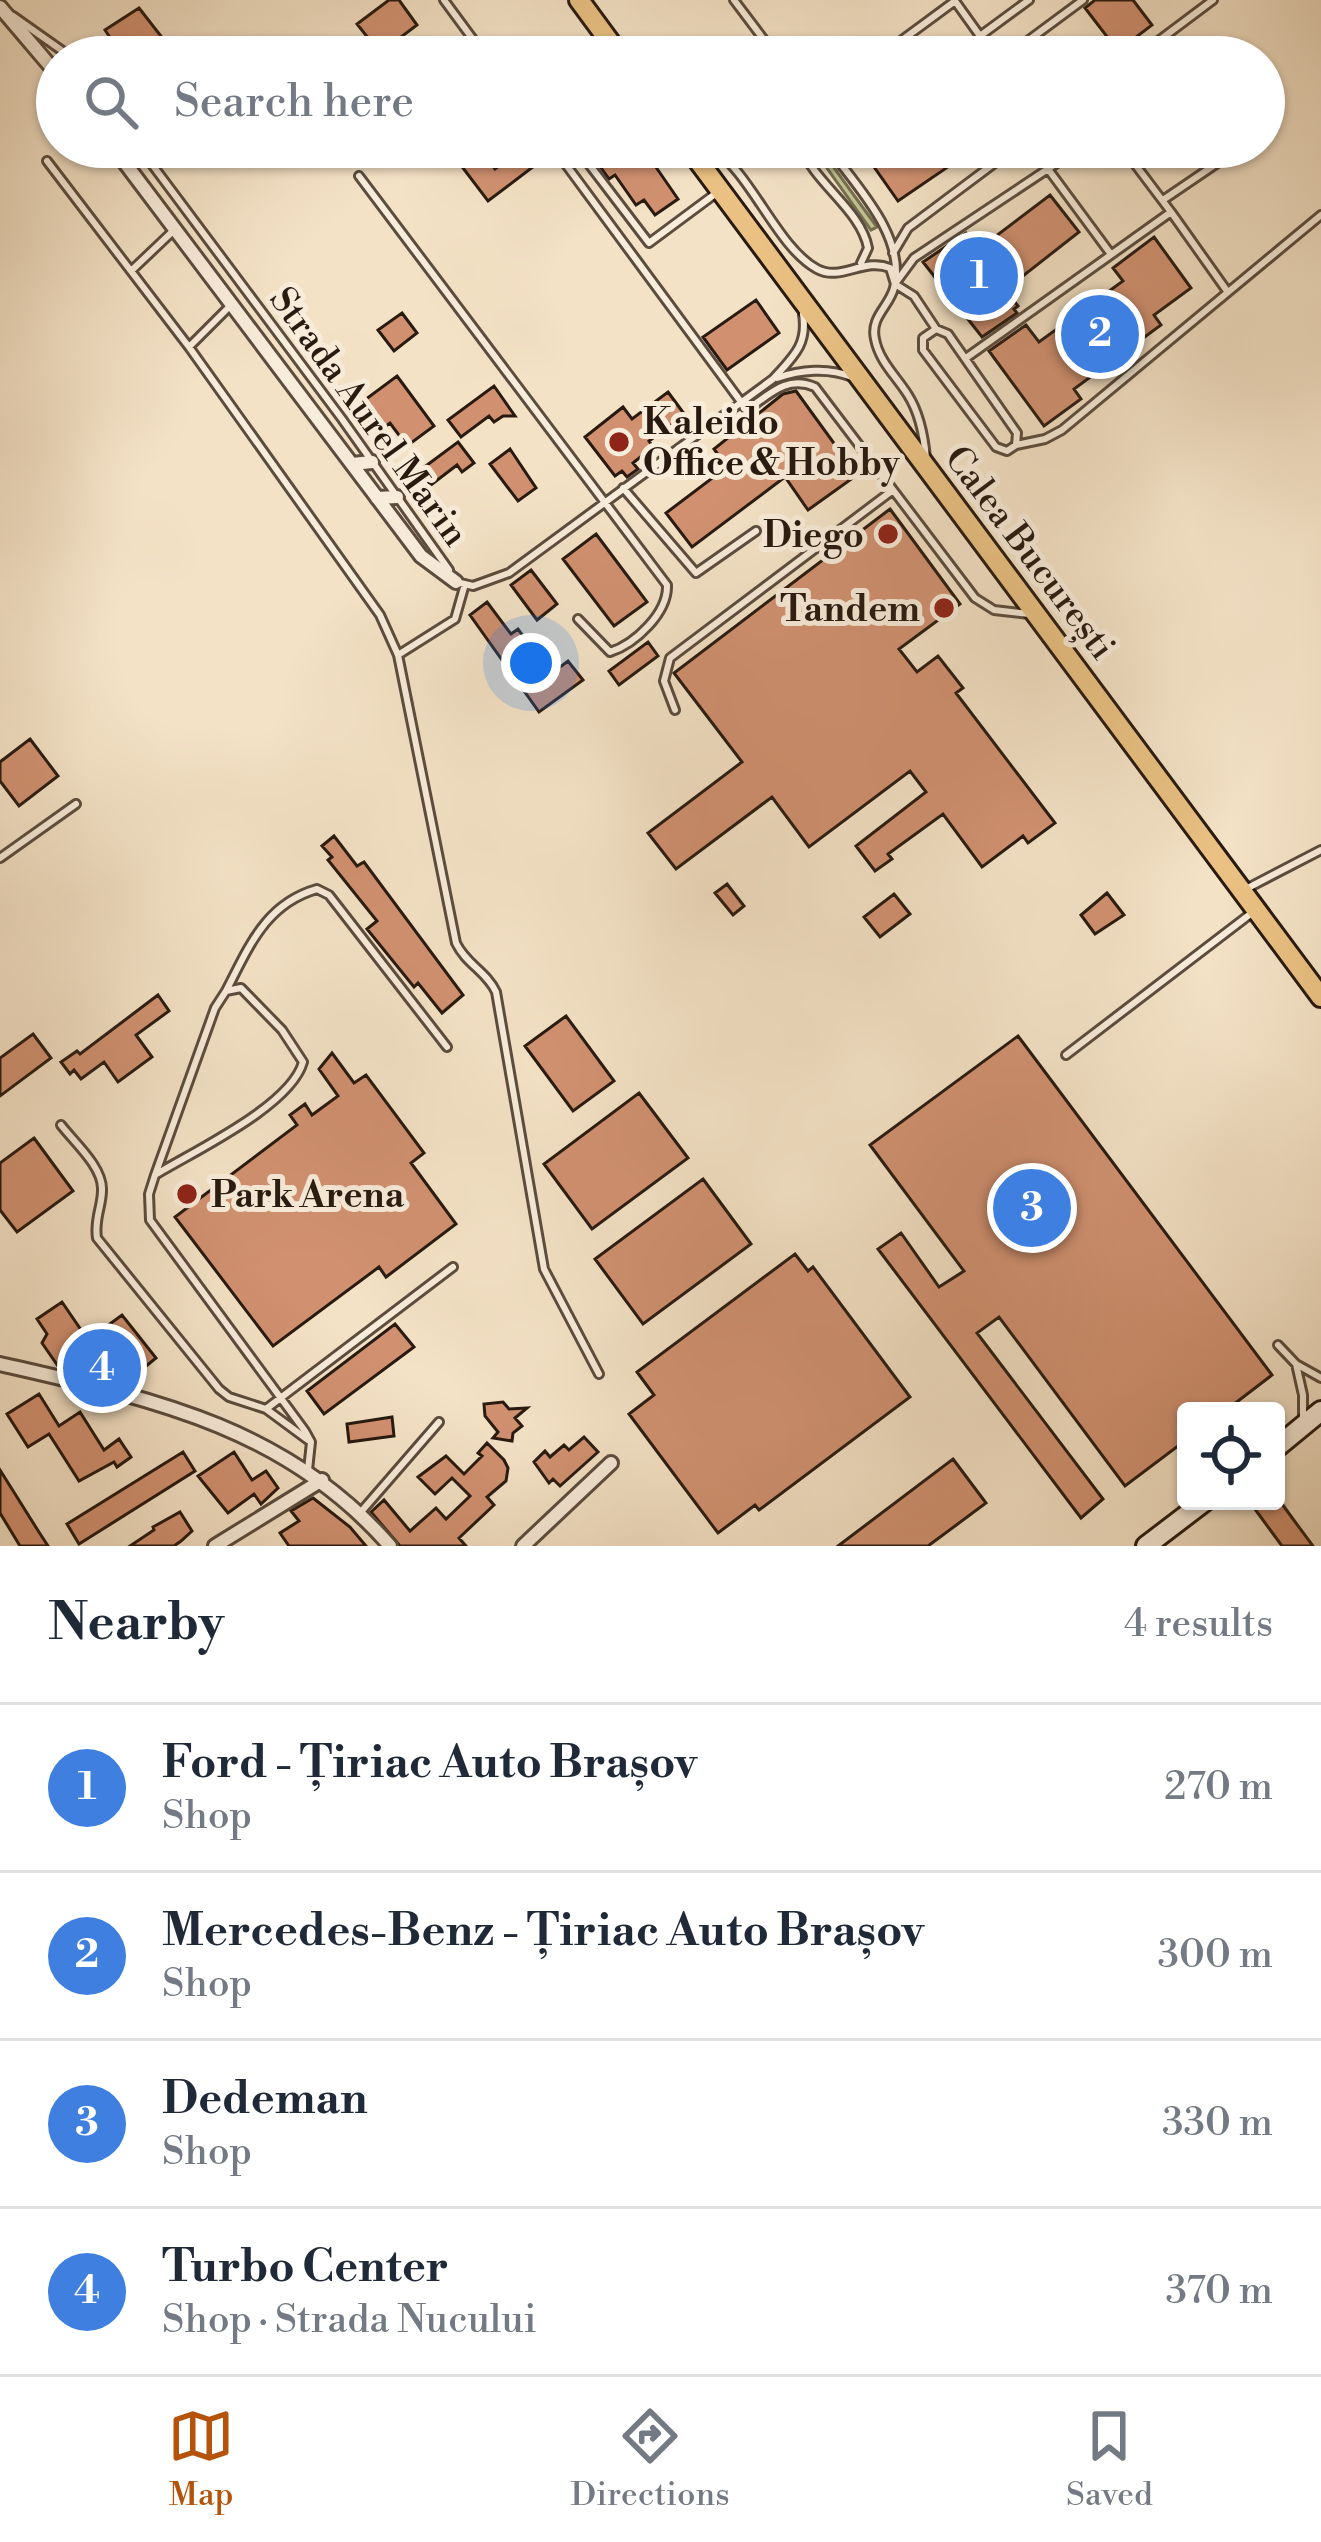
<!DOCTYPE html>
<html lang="en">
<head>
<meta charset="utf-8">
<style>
	body { margin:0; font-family:"Libre Bodoni",serif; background:#f2f2f3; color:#1f2937 }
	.controls { position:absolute; right:36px; bottom:36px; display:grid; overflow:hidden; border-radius:12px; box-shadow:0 3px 9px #0004 }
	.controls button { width:108px; height:108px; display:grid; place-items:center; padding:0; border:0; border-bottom:3px solid #e0e1e3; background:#fff; color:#1f2937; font:60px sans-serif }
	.you { position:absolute; left:531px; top:663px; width:42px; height:42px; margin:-30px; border:9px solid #fff; border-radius:50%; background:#1a73e8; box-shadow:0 0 0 18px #1a73e833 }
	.badge { display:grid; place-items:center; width:78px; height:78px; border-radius:50%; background:#b45309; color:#fff; font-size:39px; font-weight:700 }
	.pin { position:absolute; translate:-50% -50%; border:6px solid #fff; box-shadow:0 3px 12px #0006 }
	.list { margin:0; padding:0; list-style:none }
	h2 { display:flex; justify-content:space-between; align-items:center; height:156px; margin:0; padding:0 48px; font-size:51px }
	h2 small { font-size:39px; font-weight:400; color:#747a83 }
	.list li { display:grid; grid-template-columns:78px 1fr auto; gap:36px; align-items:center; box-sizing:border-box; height:168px; padding:0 48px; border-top:3px solid #e0e1e3 }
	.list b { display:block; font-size:45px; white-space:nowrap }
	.list p { margin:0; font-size:39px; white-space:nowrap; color:#747a83 }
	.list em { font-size:39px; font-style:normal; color:#747a83 }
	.icon { flex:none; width:66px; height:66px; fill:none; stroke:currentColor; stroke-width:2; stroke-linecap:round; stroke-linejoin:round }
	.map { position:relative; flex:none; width:1321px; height:1546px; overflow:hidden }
	.search { position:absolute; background:#fff; box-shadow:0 3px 9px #0004; left:36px; right:36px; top:36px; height:132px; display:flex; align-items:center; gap:30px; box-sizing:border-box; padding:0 42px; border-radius:66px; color:#747a83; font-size:45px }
	.sheet { height:828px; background:#fff }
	nav { display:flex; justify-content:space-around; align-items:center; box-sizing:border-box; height:168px; border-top:3px solid #e0e1e3; background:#fff; font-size:33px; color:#747a83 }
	nav a { display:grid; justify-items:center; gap:6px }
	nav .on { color:#b45309 }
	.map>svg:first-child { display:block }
</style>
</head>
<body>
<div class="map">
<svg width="1321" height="1546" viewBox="0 0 1321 1546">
	<rect width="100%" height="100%" fill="#f4e2c6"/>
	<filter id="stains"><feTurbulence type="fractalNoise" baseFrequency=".00167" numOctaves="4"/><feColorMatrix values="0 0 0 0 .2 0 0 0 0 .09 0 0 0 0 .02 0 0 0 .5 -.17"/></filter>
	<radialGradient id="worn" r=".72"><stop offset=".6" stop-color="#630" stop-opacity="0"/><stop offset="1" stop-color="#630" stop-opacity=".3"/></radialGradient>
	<!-- green -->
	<path fill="#c1c291" stroke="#746e50" stroke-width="3" d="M812 147H819L877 227 871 230Z"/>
	<!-- building -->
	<path fill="#d19171" stroke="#281a10" stroke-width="3" d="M389 0H399L417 25 380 53 357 24Z
		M1095 0H1133L1152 25 1118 51 1085 8Z
		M139 8 164 40 142 57H123L105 30Z
		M1195 38 1209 57H1169Z
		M447 147H478L495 169 525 147 538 163 488 201Z
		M619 147H642L678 199 655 215 644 200 636 205 615 175 609 179 597 162Z
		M860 147H953L961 158 898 201Z
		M1050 195 1079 232 1005 290 1018 306 1014 309 1017 313 982 337 923 262 966 233 979 249Z
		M1154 237 1191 288 1154 315 1161 325 1074 389 1081 399 1044 426 989 351 1026 325 1039 342 1123 281 1113 268Z
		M756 300 779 333 727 370 703 337Z
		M402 313 417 333 394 351 378 330Z
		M397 376 434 426 407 446 390 423 378 432 358 405Z
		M494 386 515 416H503L494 422 489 416 461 437 448 420Z
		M796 391 857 475 808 510 785 477 692 547 666 513 727 467 714 449 783 394Z
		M668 392 685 415 649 441 653 447 633 463 638 469 627 477 622 471 615 476 585 437 623 407 632 419Z
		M458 442 474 463 462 472 457 465 431 485 419 471Z
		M510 449 536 488 518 501 490 464Z
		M890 509 960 604 899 649 917 672 938 656 963 688 956 693 1055 823 1028 843 1023 836 982 867 943 814 888 854 892 859 875 871 856 846 926 792 910 771 809 847 772 797 676 869 648 833 742 762 674 673Z
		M596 534 647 602 614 626 563 559Z
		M531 570 557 604 537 620 511 585Z
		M487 602 511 634 518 629 551 674 568 661 583 680 539 712 470 615Z
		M648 642 658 656 619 685 609 671Z
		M30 739 58 776 19 806 0 781V762Z
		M334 836 357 866 364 862 463 995 442 1013 418 983 414 987 367 929 377 921 328 860 332 857 322 846Z
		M727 884 744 906 733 915 715 893Z
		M1107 893 1124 915 1095 934 1081 915Z
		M894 894 910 914 880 937 864 917Z
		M158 995 169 1011 136 1035 152 1057 118 1082 104 1062 81 1079 74 1070 70 1074 61 1062 77 1051 80 1054Z
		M566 1016 614 1081 573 1111 525 1046Z
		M33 1034 51 1058 0 1096V1058Z
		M1018 1036 1272 1375 1225 1411H1186V1440L1125 1486 999 1317 977 1333 1103 1499 1081 1518 878 1249 901 1233 939 1287 964 1271 870 1145Z
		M332 1053 354 1083 366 1075 424 1153 411 1163 456 1224 386 1277 379 1267 273 1346 175 1217 297 1125 290 1115 305 1104 312 1115 338 1096 319 1069Z
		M639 1093 688 1158 592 1229 544 1164Z
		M34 1138 73 1191 17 1232 0 1210V1163Z
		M703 1179 751 1244 643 1324 595 1259Z
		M795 1254 808 1271 813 1267 910 1397 759 1510 755 1505 718 1533 629 1414 654 1395 637 1372Z
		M62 1302 88 1340 122 1315 156 1358 129 1380 119 1366 103 1377 84 1351 58 1366 42 1343 47 1334 37 1319Z
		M395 1324 414 1347 324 1414 307 1391Z
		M39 1394 59 1426 80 1412 104 1450 119 1439 131 1457 117 1467 114 1462 79 1481 49 1434 28 1447 7 1414Z
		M503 1402 509 1409 527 1408 515 1418 522 1426 513 1433 512 1441 493 1438 498 1432 485 1416 484 1404Z
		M392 1417 394 1436 349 1442 347 1424Z
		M584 1437 598 1452 560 1486 553 1479 549 1483 534 1462 545 1451 550 1457 564 1445 569 1450Z
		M487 1443 504 1460 508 1468 506 1481 487 1497 494 1505 459 1538 466 1546H400L371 1512 384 1500 410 1531 436 1508 446 1519 470 1496 452 1478 435 1494 418 1477 446 1456 464 1474 482 1456 478 1453Z
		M183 1452 195 1471 79 1544 67 1524Z
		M234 1452 252 1480 266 1471 278 1488 261 1504 254 1494 228 1513 198 1476Z
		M953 1459 986 1503 928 1546H838Z
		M0 1470 37 1529 48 1546H20L0 1513Z
		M1277 1497 1293 1519 1313 1546H1282L1249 1501H1276Z
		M313 1498 350 1527 366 1546H289L280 1533 299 1521 291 1511Z
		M180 1512 192 1531 181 1541 174 1546H130L154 1530 153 1527Z"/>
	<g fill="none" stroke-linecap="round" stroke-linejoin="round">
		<!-- lane casing -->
		<g stroke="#5b4c3e" stroke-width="12">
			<path id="lane" d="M444 0 486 57
				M734 0 777 57
				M13 16 71 57
				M980 36 1029 0
				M879 57 955 1 995 57
				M1006 57 1083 0
				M1137 57 1213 0
				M139 147 342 419 449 570
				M553 147 747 410C770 394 787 375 815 387L975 598 994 610 1029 614
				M593 147 582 155 649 243 715 194
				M712 147C753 176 777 247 817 269 841 282 864 257 890 268L895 284 914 296 936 329 948 334 1017 433 1016 445 1007 451 996 447 923 350V338L936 329
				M801 147C815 184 861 210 868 248L861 263
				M828 147C855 185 907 236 894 288 889 307 870 317 875 339 879 361 896 376 908 395 920 414 924 436 926 458
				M47 161 189 347 380 615 398 655 456 943C466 964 487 972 496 992L544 1269 599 1374
				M1048 169 1110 253
				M359 176 667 585C668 613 635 644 610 652L578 619
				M1163 200 1241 147
				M1171 212 1227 291
				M893 253 908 228 1016 147
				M131 271 172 232
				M897 281 914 258 1081 147
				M189 347 229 307
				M966 358 1171 212 1122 147
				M777 378C800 370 828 367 852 377
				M1016 445 1045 439 1062 430 1321 215
				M623 488 696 573 756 531
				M456 582 473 586 509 573 773 379C793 357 808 345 803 314
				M398 655 455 619 465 584
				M675 710 664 681 670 658 893 490
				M0 858 76 804
				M1244 890 1321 850
				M226 991C249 947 265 904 317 889L329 895 447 1047
				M1066 1055 1253 912
				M61 1125C74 1142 103 1167 102 1190 102 1207 94 1219 97 1238L219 1389 229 1397 266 1409 308 1440
				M155 1175 215 1008 226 991 241 988 282 1030 303 1062C291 1106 194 1151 155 1175L149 1194 150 1220 305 1431 311 1442 308 1470
				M1278 1345 1296 1364 1321 1378
				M1296 1364 1303 1395V1420
				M266 1409 453 1267
				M360 1513 439 1422"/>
		</g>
		<!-- street casing -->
		<g stroke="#5b4c3e" stroke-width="18">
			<path id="street" d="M0 7 57 74
				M113 147 421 556 456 582
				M352 464 372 462
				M377 498 397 497
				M0 1364C148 1398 286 1426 390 1546
				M215 1546 322 1480
				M523 1546 611 1463"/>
		</g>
		<!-- secondary casing -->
		<g stroke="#281a10" stroke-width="24">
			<path id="secondary" d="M1276 1448 1321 1411
				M1146 1546 1205 1501"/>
		</g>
		<!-- primary casing -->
		<g stroke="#281a10" stroke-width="24">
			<path id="primary" d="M579 0 621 57
				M688 147 1321 997"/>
		</g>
		<!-- lane -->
		<use href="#lane" stroke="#f8ecda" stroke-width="6"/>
		<!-- street -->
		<use href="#street" stroke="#f8ecda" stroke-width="12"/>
		<!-- secondary -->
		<use href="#secondary" stroke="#f8ecda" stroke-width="18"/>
		<!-- primary -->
		<use href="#primary" stroke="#eac183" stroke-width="18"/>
	</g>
	<!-- markers -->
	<g fill="#8f2418" stroke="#f8ecda" stroke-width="4.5">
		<circle cx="619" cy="442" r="12"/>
		<circle cx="888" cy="534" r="12"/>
		<circle cx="944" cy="608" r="12"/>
		<circle cx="187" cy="1194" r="12"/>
	</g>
	<g text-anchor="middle" stroke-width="10" stroke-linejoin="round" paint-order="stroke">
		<!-- street labels -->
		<g font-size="36" fill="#281a10" stroke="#f8ecda">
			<text transform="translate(370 416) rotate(54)" y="13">Strada Aurel Marin</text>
			<text transform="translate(1031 552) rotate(53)" y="13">Calea București</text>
		</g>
		<!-- poi labels -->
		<g font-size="36" font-weight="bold" fill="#281a10" stroke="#f8ecda" text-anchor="start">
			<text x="643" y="434">Kaleido<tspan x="643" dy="41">Office &amp; Hobby</tspan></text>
			<text x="864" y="547" text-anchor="end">Diego</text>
			<text x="920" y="621" text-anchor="end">Tandem</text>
			<text x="211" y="1207">Park Arena</text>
		</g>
	</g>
	<rect width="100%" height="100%" filter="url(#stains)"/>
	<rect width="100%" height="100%" fill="url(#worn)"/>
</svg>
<div class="controls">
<button><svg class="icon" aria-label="locate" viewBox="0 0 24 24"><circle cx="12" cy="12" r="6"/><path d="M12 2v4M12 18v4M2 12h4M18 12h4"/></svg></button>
</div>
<div class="you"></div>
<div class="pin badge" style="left:979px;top:276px;background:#3f7fe0">1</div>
<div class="pin badge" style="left:1100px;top:334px;background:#3f7fe0">2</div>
<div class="pin badge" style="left:1032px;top:1208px;background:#3f7fe0">3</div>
<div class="pin badge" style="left:102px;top:1368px;background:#3f7fe0">4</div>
<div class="search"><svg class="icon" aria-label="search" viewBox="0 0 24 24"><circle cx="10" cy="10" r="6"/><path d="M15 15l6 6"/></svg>Search here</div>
</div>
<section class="sheet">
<h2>Nearby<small>4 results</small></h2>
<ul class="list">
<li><span class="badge" style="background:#3f7fe0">1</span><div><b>Ford - Țiriac Auto Brașov</b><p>Shop</p></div><em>270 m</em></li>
<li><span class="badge" style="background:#3f7fe0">2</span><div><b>Mercedes-Benz - Țiriac Auto Brașov</b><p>Shop</p></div><em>300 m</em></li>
<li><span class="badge" style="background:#3f7fe0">3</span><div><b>Dedeman</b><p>Shop</p></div><em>330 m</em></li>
<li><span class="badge" style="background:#3f7fe0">4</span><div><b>Turbo Center</b><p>Shop · Strada Nucului</p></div><em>370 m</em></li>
</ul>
</section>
<nav>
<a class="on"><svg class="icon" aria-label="map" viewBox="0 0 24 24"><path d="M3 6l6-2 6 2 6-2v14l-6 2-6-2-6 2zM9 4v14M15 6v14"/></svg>Map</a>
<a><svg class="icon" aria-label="directions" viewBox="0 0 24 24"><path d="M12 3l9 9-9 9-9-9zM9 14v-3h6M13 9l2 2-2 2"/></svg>Directions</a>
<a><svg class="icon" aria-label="saved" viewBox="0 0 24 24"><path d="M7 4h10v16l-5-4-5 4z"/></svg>Saved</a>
</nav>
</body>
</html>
